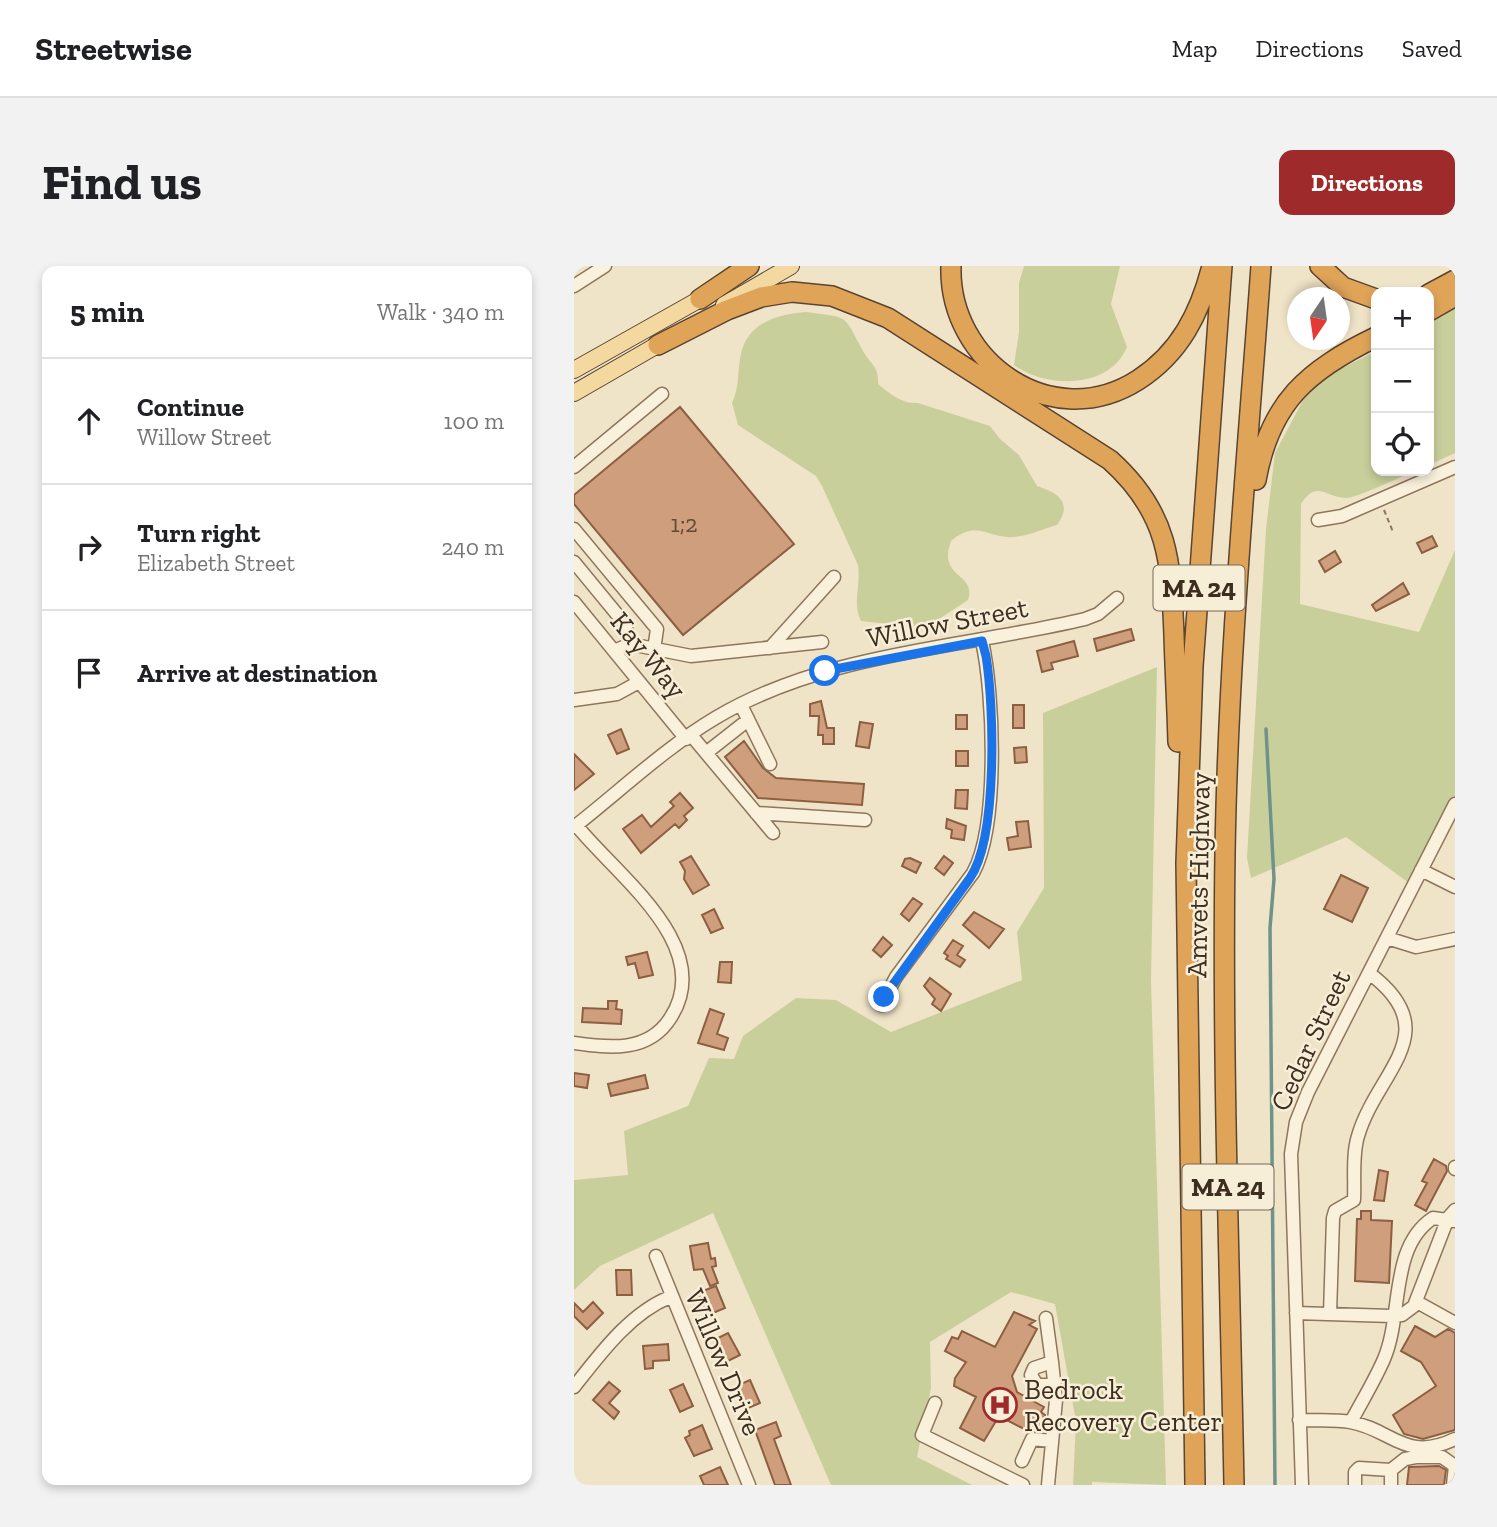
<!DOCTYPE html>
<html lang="en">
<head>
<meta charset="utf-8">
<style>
	body { margin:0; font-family:"Zilla Slab",serif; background:#f2f2f2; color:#202124 }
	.controls { position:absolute; right:21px; top:21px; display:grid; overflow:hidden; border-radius:14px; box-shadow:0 4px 10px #0003 }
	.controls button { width:63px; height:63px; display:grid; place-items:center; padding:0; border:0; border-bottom:2px solid #e0e0e0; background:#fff; color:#202124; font:35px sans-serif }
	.compass { position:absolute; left:713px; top:21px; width:63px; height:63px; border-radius:50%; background:#fff; box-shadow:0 4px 10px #0003; rotate:193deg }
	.stop { position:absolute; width:21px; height:21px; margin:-16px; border:5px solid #1a73e8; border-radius:50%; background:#fff }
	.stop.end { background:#1a73e8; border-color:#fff; box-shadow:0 2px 7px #0008 }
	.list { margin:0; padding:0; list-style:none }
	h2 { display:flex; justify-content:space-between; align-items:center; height:91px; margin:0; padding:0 28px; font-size:30px }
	h2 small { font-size:23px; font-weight:400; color:#757577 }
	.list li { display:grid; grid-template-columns:46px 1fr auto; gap:21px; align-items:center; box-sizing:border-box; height:126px; padding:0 28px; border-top:2px solid #e0e0e0 }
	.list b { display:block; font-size:26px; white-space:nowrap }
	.list p { margin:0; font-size:23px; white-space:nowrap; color:#757577 }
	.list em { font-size:23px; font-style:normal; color:#757577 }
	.icon { flex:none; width:38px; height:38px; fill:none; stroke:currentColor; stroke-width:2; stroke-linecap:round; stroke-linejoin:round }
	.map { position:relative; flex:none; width:881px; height:1219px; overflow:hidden; border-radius:14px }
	header { display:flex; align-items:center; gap:42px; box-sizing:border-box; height:98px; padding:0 35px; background:#fff; border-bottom:2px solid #e0e0e0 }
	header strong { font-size:33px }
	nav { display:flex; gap:38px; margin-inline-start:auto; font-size:24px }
	.intro { display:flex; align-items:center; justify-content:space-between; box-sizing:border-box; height:168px; padding:0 42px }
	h1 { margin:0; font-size:49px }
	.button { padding:18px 32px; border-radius:14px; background:#9e2a2b; color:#fff; font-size:24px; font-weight:700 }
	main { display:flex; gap:42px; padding:0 42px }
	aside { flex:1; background:#fff; border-radius:14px; box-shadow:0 4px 10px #0003 }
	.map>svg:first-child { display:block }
</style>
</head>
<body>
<header>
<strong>Streetwise</strong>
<nav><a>Map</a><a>Directions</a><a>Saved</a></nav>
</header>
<div class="intro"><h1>Find us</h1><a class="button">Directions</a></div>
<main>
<aside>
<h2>5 min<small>Walk · 340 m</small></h2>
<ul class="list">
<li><svg class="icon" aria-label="ahead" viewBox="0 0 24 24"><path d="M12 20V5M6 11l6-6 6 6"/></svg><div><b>Continue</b><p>Willow Street</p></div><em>100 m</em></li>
<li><svg class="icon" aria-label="right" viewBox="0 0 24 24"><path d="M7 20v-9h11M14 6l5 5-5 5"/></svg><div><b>Turn right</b><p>Elizabeth Street</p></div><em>240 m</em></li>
<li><svg class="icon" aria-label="arrive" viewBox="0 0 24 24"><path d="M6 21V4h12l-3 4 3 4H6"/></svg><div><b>Arrive at destination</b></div></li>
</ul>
</aside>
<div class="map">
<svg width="881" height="1219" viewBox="0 0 881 1219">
	<rect width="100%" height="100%" fill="#f0e4c8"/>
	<!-- green -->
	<path fill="#c9cf9b" d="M450 0H546L537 38 553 81C536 123 473 123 440 99L445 66V17Z
		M881 42V187L855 199V58Z
		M232 46C275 52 269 47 289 85 297 99 305 100 304 118 316 128 328 138 344 137L416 160 426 173 445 189 463 220C485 227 499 237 483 259 469 263 454 270 440 271 414 273 403 253 377 275 363 313 403 306 394 334L362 355 345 361 287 355C278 338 287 318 284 299L248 220 242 210 164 159 158 137C166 120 163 105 167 88 173 57 204 48 232 46Z
		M802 85V205H841C828 210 783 232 772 232 752 232 743 213 727 238L726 338 845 366 881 284V538L839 620 772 571 677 612 673 592 692 263 701 187 735 123 760 106Z
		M583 401 577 715 592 1219 518 1216V1219H499L502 1156 481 1038 437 1026 356 1076 357 1122 343 1191 398 1219H257L139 947 26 1000 0 1024V914L54 909 50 865 114 840 135 792 160 793 169 770 222 732 262 734 317 766 448 714 443 666 470 622 469 447Z"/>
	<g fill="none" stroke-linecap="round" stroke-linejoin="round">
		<!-- stream -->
		<path stroke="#6f938a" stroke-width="3.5" d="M692 463 700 613 696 662 701 1219"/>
	</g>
	<!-- building -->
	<path fill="#cf9f7d" stroke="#8d5f41" stroke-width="2" d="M106 141 220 278 109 369 0 238V229Z
		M858 270 863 280 848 287 843 277Z
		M761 285 767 296 751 306 745 295Z
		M829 317 835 328 802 345 798 339Z
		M557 363 560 374 523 385 520 373Z
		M500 375 504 390 477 397 479 403 468 406 463 385Z
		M247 435 253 462H260V478H249V469H244L245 450H236V438Z
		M439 439H450V462H439Z
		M382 449H393V463H382Z
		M286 456 299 458 295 482 282 480Z
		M47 463 55 483 43 488 34 469Z
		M170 475 189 502 202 512 290 518 288 539 184 532 151 491Z
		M452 481 453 496 441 497 440 482Z
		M382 485H394V500H382Z
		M0 488 20 508 0 524Z
		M382 524H394L393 543 381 542Z
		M106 527 119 542 110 550 113 554 105 562 101 558 67 587 49 563 68 549 77 561 100 540 96 536Z
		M373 553 392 560 390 574 377 572 378 564 372 562Z
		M454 555 457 581 435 584 433 572 444 570 442 556Z
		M117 590 135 619 119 628 110 613 111 605 106 596Z
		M370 590 379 597 370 609 361 602Z
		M336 592 347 597 342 607 328 600 331 593Z
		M767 609 794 622 778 656 750 643Z
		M339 632 348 638 335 655 327 648Z
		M140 643 149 662 137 667 128 649Z
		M400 646 430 663 415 682 389 659Z
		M309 671 318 679 307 691 299 684Z
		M379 674 389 680 383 689 391 694 386 701 372 693 374 690 370 687Z
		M73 686 79 709 65 712 61 697 54 699 52 691Z
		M146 696H158L157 717 144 716Z
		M356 712 377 728 367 745 358 738 361 733 350 720Z
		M34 735H43L42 743 48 744 47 758 8 756 9 742 34 743Z
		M136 743 150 748 143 768 154 772 150 784 124 777Z
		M0 807 15 809 13 822 0 820Z
		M71 809 74 822 37 830 34 818Z
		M860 893 872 900 873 905 852 945 841 939 853 917 848 915Z
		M805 904 814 906 810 935 800 934Z
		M787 945H797V954L818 955 815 1017 781 1015 783 953H787Z
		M134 977 137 993 141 992 142 1000 138 1001 144 1017 136 1020 129 1003 120 1004 116 980Z
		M42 1004H57L58 1029H43Z
		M142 1020 151 1042 132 1050 123 1027Z
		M19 1036 29 1047 13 1063 0 1050V1037L9 1046Z
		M440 1046 461 1055 455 1059 463 1063 438 1110 443 1126 470 1141 467 1146 471 1149 463 1165H454L425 1150 410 1175 386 1162 402 1131 380 1120 381 1112 392 1096 371 1085 378 1071 384 1073 388 1065 421 1081Z
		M841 1060 861 1071 874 1063 881 1067V1164L849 1173 830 1168 819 1149 862 1120 847 1096 827 1085Z
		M154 1067 166 1089 152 1096 140 1074Z
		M94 1078 95 1094 79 1095V1102L71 1103 69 1080Z
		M176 1114 186 1137 172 1143 162 1120Z
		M35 1116 46 1125 35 1137 45 1146 40 1153 19 1134Z
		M109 1118 119 1140 106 1146 96 1124Z
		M202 1156 207 1170 200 1173 217 1219H201L181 1164Z
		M128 1159 138 1183 120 1190 111 1172 116 1169 115 1165Z
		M865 1200 872 1204 870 1219H833L835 1201Z
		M146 1201 154 1219H130L126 1210Z"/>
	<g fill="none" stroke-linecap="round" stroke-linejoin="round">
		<!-- minor casing -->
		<g stroke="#8d765c" stroke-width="15">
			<path id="minor" d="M0 20 31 0
				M0 201 88 128
				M744 254 768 250 881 201
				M0 263 83 363 80 384
				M0 296 51 358 56 378
				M0 336 112 473
				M196 382 260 311
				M40 385 56 378 117 390 248 376
				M0 434 43 428 65 416
				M167 439 196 498
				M117 469 199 567
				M132 487 174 454
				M182 547 291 554
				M0 561C46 525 92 481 143 451 253 386 389 382 511 353L524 348 543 332
				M847 604 881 621
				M813 672 842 681 881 673
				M307 739 322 711 399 607C425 560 420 428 408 375
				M0 777C35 782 75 787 97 751 142 680 43 610 2 559
				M881 901V903
				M82 990 175 1219
				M843 1036 881 1057
				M722 1047 817 1050 828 1049 840 1040 874 952 881 944
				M756 1048 759 952 761 945 780 934C781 914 778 889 784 870 803 805 874 766 795 707
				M472 1052 478 1096
				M0 1121C26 1088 56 1047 96 1031
				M361 1137 348 1169 449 1219
				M725 1154C742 1155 760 1153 776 1156 818 1163 831 1197 881 1173
				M777 1156C788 1135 801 1114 810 1093 829 1049 815 981 859 952L881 955
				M448 1195 458 1173 478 1175
				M474 1219 482 1134 478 1096 460 1102 457 1109 463 1119H481
				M728 1219 717 888 722 856 734 826 881 538
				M781 1219V1206L785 1202 817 1204 831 1193 842 1191H868L881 1200 879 1219
				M817 1219V1204"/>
		</g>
		<!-- major casing -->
		<g stroke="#5b4430" stroke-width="18">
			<path id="major" d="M150 39 217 0
				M0 104 135 28
				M0 127 92 74"/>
		</g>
		<!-- highway casing -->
		<g stroke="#5b4430" stroke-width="22">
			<path id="highway" d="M377 0C374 96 478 169 564 114 606 87 626 47 638 0
				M746 0 769 21 802 33
				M855 28 881 14
				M126 33 175 0
				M855 45 881 30
				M84 79 153 44 187 31 218 26 258 30 314 52 536 194C595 247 597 295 600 369 601 404 603 440 604 476
				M682 214C696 136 734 104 802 71
				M621 1219 612 597 619 400 648 0
				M660 1219C656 1009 648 798 651 588 654 391 673 195 687 0"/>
		</g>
		<!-- path -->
		<path stroke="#8d765c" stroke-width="2" stroke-dasharray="5 3.5" stroke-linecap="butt" d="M810 244 819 266"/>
		<!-- minor -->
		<use href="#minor" stroke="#faf1dc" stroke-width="12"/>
		<!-- major -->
		<use href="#major" stroke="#f3d9a0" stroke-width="16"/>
		<!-- highway -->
		<use href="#highway" stroke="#e0a458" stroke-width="19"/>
	</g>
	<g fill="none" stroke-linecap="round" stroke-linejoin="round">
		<!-- route -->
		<path stroke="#1a73e8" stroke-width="9" d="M251 405 408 375 412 390C420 439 424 571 396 612L310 731"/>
	</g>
	<!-- icons -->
	<defs>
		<g id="hospital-ring" transform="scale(1.75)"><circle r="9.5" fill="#f7eed8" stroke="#9e2a2b" stroke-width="1.5"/><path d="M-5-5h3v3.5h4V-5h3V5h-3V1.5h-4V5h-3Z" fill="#9e2a2b"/></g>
	</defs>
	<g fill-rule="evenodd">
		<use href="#hospital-ring" x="426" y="1139"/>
	</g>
	<g text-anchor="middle" stroke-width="5" stroke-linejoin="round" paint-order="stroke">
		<!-- number labels -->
		<g font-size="24" fill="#624a37">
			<text x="110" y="266">1;2</text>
		</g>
		<!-- shield labels -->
		<g fill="#f7eed8" stroke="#756857" stroke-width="2">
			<rect x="579.5" y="299.5" width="91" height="45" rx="5"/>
			<rect x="608.5" y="898.5" width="91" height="45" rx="5"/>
		</g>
		<g font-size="26" font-weight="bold" fill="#3d2e20">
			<text x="625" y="331">MA 24</text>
			<text x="654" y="930">MA 24</text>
		</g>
		<!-- street labels -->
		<g font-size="28" fill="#3d2e20" stroke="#f7eed8">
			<text transform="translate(373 356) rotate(-11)" y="10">Willow Street</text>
			<text transform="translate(75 389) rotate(51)" y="10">Kay Way</text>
			<text transform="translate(624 609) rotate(-89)" y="10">Amvets Highway</text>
			<text transform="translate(736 774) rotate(-65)" y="10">Cedar Street</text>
			<text transform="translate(150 1096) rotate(67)" y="10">Willow Drive</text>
		</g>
		<!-- poi labels -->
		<g font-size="28" fill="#3d2e20" stroke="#f7eed8" text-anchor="start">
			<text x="450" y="1133">Bedrock<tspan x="450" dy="32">Recovery Center</tspan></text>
		</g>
	</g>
</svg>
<div class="controls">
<button>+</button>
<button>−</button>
<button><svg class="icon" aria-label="locate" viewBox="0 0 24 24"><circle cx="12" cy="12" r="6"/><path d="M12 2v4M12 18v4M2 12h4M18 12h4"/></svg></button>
</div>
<svg class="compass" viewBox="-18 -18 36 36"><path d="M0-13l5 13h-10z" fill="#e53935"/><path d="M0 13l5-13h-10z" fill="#757577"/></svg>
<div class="stop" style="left:251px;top:405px"></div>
<div class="stop end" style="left:310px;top:731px"></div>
</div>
</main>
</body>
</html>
